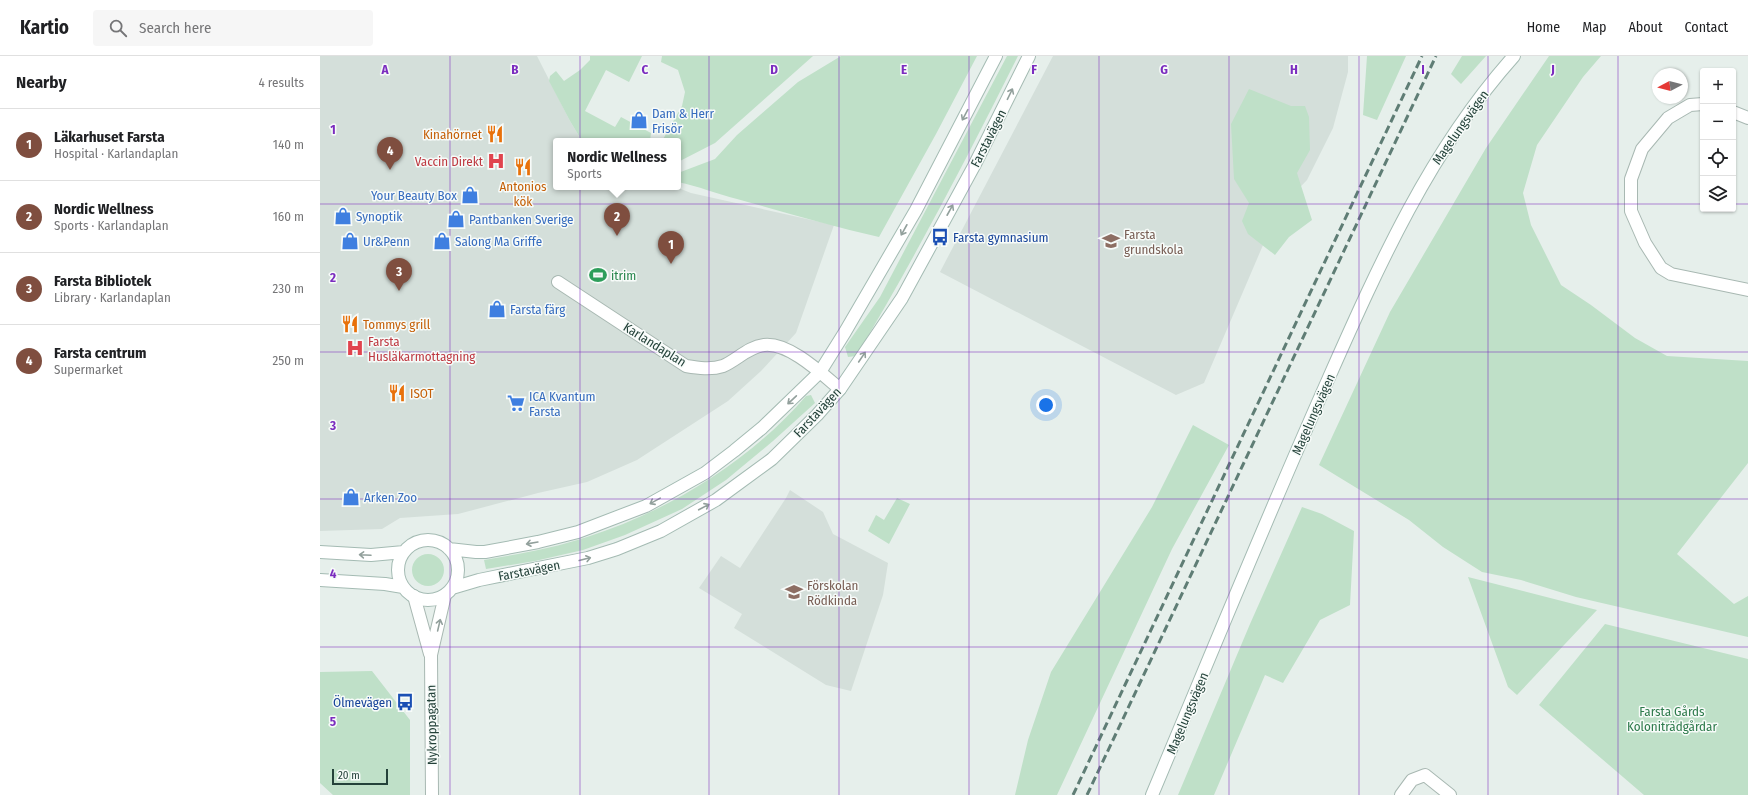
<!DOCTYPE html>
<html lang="en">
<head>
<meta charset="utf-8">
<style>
	body { margin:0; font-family:"Fira Sans Condensed",sans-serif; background:#f6f6f6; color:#202124 }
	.controls { position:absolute; right:12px; top:12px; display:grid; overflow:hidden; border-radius:4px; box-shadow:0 1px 3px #0004 }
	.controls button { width:36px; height:36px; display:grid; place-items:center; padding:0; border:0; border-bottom:1px solid #e0e0e0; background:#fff; color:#202124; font:20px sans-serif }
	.compass { position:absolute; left:1332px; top:12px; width:36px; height:36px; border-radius:50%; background:#fff; box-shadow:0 1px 3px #0004; rotate:263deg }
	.scale { position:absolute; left:12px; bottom:10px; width:56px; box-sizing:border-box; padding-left:4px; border:2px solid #24423a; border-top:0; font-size:11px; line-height:14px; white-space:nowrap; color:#24423a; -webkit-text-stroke:3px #f7fbf9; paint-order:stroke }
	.you { position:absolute; left:726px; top:349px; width:14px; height:14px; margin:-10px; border:3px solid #fff; border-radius:50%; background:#1a73e8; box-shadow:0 0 0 6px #1a73e833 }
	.badge { display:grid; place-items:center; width:26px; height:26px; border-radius:50%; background:#7f4e3f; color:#fff; font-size:13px; font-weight:700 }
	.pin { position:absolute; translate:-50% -33px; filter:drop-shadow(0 1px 2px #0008) }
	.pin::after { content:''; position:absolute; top:21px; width:14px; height:12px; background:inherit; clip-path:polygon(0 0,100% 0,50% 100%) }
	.popup { position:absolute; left:233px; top:82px; width:128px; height:52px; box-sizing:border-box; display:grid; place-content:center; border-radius:4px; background:#fff; filter:drop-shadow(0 1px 3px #0005); font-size:13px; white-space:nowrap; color:#757577 }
	.popup b { font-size:15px; color:#202124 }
	.popup::after { content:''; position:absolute; left:50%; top:100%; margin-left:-8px; border:8px solid transparent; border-top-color:#fff }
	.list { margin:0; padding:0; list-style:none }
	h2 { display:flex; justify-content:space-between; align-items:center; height:52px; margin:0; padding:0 16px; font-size:17px }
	h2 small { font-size:13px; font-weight:400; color:#757577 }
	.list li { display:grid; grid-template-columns:26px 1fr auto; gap:12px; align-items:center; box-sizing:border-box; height:72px; padding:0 16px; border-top:1px solid #e0e0e0 }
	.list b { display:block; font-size:15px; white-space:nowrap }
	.list p { margin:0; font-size:13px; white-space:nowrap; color:#757577 }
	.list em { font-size:13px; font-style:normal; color:#757577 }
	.icon { flex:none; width:22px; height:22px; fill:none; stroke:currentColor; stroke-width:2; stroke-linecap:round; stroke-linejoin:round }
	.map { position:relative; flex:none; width:1428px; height:739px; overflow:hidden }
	header { display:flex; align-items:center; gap:24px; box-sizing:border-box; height:56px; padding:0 20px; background:#fff; border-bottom:1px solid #e0e0e0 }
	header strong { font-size:19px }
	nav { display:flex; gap:22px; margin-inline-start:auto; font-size:14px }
	.search { width:280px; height:36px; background:#f6f6f6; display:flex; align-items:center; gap:10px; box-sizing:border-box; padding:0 14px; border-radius:4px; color:#757577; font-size:15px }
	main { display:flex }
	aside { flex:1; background:#fff }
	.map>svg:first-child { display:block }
</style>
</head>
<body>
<header>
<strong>Kartio</strong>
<div class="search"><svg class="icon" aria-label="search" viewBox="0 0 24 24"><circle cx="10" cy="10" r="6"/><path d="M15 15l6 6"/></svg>Search here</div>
<nav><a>Home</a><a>Map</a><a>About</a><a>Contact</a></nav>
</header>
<main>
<aside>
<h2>Nearby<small>4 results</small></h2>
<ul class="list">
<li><span class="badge">1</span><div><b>Läkarhuset Farsta</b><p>Hospital · Karlandaplan</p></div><em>140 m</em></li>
<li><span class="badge">2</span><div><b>Nordic Wellness</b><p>Sports · Karlandaplan</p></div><em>160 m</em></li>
<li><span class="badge">3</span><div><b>Farsta Bibliotek</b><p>Library · Karlandaplan</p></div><em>230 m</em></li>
<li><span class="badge">4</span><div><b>Farsta centrum</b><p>Supermarket</p></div><em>250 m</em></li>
</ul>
</aside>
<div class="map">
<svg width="1428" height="739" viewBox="0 0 1428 739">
	<rect width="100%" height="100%" fill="#e6efeb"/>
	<!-- built -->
	<path fill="#d4dfda" d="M0 0H217L250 65 262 85H236V131H356L371 137 514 169 476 277 441 315 408 345 317 404 267 426 218 437 138 458 80 462 62 473 0 475Z
		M733 0H1028V16L1013 72 987 124 958 154 884 327 856 339 620 216Z
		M470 434 503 456 513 478 568 507 563 539 531 635 506 629 414 572 422 558 379 532 401 500 420 512 466 442Z"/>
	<!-- green -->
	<path fill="#bfe0c8" d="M270 0H322L309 26 286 14 265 55 295 71 301 61 331 77 330 85H262L250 65 229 25 230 20 236 15 244 25 260 14 270 4Z
		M342 0H493L395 87 358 106V85H342L362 50 365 36 358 14 341 6Z
		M521 0H657L616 78 559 181C511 170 464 156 417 143 397 138 378 130 358 126V117L395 103 417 79 478 26Z
		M687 0H698C647 102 595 202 536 300L528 301 525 291 560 241Z
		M1047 0H1086L1057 64 1043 59Z
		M1142 0H1166L1141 28 1131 18Z
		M1229 0H1281L1263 21 1217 89 1203 137 1211 169 1241 229 1271 249 1315 282 1347 300 1428 305V407L1357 498 1414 548 1428 540V581L1256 541 1201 524 1162 516 1123 491 1089 464 999 409 1070 256 1166 92Z
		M929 33 971 50H985L989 61 990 94 977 117 992 164 969 181 955 199 928 178 922 165 929 147 914 123 911 68Z
		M491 339 495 347 453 385 406 424 362 453 305 479 263 494 215 505 166 513 164 504C199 498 234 492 267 481 349 455 430 405 486 340Z
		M873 369 909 389 852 493 737 739H695L708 684 731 616 832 451Z
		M577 442 590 448 569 488 548 475 556 459 564 464Z
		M982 451 1002 458 1034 475 1030 549 1000 564 963 627 945 619 894 739H858L930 568Z
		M92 514a16 16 0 1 1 32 0a16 16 0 1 1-32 0Z
		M1148 521 1277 554 1197 639 1188 631Z
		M1285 568 1428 603V739H1324L1219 649Z
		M52 615 90 664V739H13L0 727V616Z"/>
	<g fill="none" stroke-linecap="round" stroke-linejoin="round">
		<!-- street casing -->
		<g stroke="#a8b8b2" stroke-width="14">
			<path id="street" d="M1383 48 1370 49 1348 62 1322 93 1311 123V155L1325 187 1341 212 1351 218 1428 234
				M1413 56 1428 62
				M238 226 366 310C378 312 391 314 403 310 417 304 428 291 444 289 469 286 502 318 520 333
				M94 540 110 598
				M112 739 111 599 125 539
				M1081 739 1092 724 1105 719 1130 739"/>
		</g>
		<!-- secondary casing -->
		<g stroke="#a4bbb3" stroke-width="14">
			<path id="secondary" d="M78 514a30 30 0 1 1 60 0a30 30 0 1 1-60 0Z
				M129 493 156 496H165L218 486 258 476 326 450 385 417 414 395 442 372 500 316 525 276 596 154 676 0
				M0 496 51 499 84 496
				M0 524 65 528 83 531
				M132 532 159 524 268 502 297 493 341 475 396 444 452 403 497 359 520 333 582 242 654 110 709 0
				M832 739C890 601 946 463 1007 326 1058 211 1109 95 1194 0"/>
		</g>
		<!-- street -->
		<use href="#street" stroke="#fff" stroke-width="12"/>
		<!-- secondary -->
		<use href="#secondary" stroke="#fff" stroke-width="12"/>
		<!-- rail -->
		<path stroke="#5f7d75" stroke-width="3" stroke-dasharray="8 4" stroke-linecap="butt" d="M753 739 1102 0
			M767 739 1116 0"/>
	</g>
	<!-- one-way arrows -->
	<defs><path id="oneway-shaft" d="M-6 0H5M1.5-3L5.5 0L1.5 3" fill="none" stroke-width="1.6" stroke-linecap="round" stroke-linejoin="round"/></defs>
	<g stroke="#92a09c">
		<use href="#oneway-shaft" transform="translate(690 38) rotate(-64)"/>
		<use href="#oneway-shaft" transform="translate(645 59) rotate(118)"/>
		<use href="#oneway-shaft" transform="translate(630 154) rotate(-61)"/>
		<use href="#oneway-shaft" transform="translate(584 174) rotate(119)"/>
		<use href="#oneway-shaft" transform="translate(542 301) rotate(-56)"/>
		<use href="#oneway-shaft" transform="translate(472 344) rotate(137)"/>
		<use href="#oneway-shaft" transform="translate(335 445) rotate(151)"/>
		<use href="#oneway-shaft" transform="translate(384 451) rotate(-28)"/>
		<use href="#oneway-shaft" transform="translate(212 487) rotate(170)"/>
		<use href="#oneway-shaft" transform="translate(45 499) rotate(-177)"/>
		<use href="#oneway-shaft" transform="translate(265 503) rotate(-14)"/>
		<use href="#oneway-shaft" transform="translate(119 569) rotate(-77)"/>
	</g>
	<!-- grid -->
	<path fill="none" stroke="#7b2cbf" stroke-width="1" stroke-opacity="0.55" d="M130 0V739M260 0V739M389 0V739M519 0V739M649 0V739M779 0V739M909 0V739M1039 0V739M1168 0V739M1298 0V739M0 148H1383M1413 148H1428M0 296H1428M0 443H1428M0 591H1428"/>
	<!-- icons -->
	<defs>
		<g id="shop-bare" transform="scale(1.38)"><path d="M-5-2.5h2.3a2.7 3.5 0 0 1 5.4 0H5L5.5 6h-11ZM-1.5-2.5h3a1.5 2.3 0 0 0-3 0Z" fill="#3f7fe0" stroke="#f7fbf9" stroke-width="2.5" paint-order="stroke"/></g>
		<g id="restaurant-bare" transform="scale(1.38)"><path d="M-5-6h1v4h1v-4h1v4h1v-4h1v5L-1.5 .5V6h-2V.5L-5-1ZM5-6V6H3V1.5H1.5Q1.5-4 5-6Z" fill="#e8710a" stroke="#f7fbf9" stroke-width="2.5" paint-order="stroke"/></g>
		<g id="hospital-bare" transform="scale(1.38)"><path d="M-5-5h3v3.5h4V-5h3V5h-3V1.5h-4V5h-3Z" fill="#e0444e" stroke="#f7fbf9" stroke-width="2.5" paint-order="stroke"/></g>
		<g id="bus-bare" transform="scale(1.38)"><path d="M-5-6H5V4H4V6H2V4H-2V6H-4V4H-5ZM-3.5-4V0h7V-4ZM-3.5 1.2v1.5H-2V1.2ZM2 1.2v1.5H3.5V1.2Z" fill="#1a4fb4" stroke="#f7fbf9" stroke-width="2.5" paint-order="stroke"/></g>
		<g id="school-bare" transform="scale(1.38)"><path d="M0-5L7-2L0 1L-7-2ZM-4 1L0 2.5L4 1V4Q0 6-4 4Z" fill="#8d6e63" stroke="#f7fbf9" stroke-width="2.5" paint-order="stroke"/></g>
		<g id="stadium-bare" transform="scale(1.38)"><path d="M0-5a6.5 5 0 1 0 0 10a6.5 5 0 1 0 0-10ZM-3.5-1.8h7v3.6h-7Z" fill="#2e9e5b" stroke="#f7fbf9" stroke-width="2.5" paint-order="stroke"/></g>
		<g id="supermarket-bare" transform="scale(1.38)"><path d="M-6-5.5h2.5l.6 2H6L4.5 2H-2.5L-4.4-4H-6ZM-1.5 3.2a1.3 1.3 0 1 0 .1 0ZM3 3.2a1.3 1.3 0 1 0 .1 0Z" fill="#3f7fe0" stroke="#f7fbf9" stroke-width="2.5" paint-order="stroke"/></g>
	</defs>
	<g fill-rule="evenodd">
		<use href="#shop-bare" x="319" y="64"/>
		<use href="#restaurant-bare" x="175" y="78"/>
		<use href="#hospital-bare" x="176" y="105"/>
		<use href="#restaurant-bare" x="203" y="111"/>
		<use href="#shop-bare" x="150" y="139"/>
		<use href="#shop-bare" x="23" y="160"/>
		<use href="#shop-bare" x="136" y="163"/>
		<use href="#bus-bare" x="620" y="181"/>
		<use href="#shop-bare" x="30" y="185"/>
		<use href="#shop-bare" x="122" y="185"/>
		<use href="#school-bare" x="791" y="185"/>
		<use href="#stadium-bare" x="278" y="219"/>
		<use href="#shop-bare" x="177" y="253"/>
		<use href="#restaurant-bare" x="30" y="268"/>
		<use href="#hospital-bare" x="35" y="292"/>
		<use href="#restaurant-bare" x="77" y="337"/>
		<use href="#supermarket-bare" x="196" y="347"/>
		<use href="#shop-bare" x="31" y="441"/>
		<use href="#school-bare" x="474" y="536"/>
		<use href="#bus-bare" x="85" y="646"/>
	</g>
	<g text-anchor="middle" stroke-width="3" stroke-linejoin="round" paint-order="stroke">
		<!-- shop labels -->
		<g font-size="13" fill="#366cbe" stroke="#f7fbf9" text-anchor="start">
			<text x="332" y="62">Dam &amp; Herr<tspan x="332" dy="15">Frisör</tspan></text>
			<text x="137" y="144" text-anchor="end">Your Beauty Box</text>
			<text x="36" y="165">Synoptik</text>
			<text x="149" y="168">Pantbanken Sverige</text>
			<text x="43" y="190">Ur&amp;Penn</text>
			<text x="135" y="190">Salong Ma Griffe</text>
			<text x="190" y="258">Farsta färg</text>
			<text x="209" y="345">ICA Kvantum<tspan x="209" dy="15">Farsta</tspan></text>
			<text x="44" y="446">Arken Zoo</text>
		</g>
		<!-- street labels -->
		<g font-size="13" fill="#24423a" stroke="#f7fbf9">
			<text transform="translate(1140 71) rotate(-55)" y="5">Magelungsvägen</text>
			<text transform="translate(668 82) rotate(-63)" y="5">Farstavägen</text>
			<text transform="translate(335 288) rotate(32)" y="5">Karlandaplan</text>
			<text transform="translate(497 356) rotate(-47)" y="5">Farstavägen</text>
			<text transform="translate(993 358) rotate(-66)" y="5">Magelungsvägen</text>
			<text transform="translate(209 514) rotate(-11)" y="5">Farstavägen</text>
			<text transform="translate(867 657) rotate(-67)" y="5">Magelungsvägen</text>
			<text transform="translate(111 669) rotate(-91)" y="5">Nykroppagatan</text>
		</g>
		<!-- food labels -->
		<g font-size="13" fill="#c56008" stroke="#f7fbf9" text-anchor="start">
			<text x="162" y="83" text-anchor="end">Kinahörnet</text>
			<text x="203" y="135" text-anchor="middle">Antonios<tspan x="203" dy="15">kök</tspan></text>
			<text x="43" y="273">Tommys grill</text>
			<text x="90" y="342">ISOT</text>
		</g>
		<!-- health labels -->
		<g font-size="13" fill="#be3a42" stroke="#f7fbf9" text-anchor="end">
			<text x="163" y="110">Vaccin Direkt</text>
			<text x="48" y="290" text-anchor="start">Farsta<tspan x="48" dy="15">Husläkarmottagning</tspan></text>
		</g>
		<!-- education labels -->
		<g font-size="13" fill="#785e54" stroke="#f7fbf9" text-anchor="start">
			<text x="804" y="183">Farsta<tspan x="804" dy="15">grundskola</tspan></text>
			<text x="487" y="534">Förskolan<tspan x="487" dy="15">Rödkinda</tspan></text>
		</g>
		<!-- transit labels -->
		<g font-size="13" fill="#164399" stroke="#f7fbf9" text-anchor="start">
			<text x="633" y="186">Farsta gymnasium</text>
			<text x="72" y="651" text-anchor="end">Ölmevägen</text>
		</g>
		<!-- leisure labels -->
		<g font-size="13" fill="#27864d" stroke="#f7fbf9" text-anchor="start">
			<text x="291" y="224">itrim</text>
		</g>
		<!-- park labels -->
		<g font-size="13" fill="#2d7a4b" stroke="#f7fbf9">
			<text x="1352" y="660">Farsta Gårds<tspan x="1352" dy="15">Koloniträdgårdar</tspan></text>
		</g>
	</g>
	<g font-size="13" text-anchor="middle" font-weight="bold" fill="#7b2cbf" stroke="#f7fbf9" stroke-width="3" stroke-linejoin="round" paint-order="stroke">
		<text x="65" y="18">A</text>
		<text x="195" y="18">B</text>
		<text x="325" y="18">C</text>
		<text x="454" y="18">D</text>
		<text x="584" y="18">E</text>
		<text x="714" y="18">F</text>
		<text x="844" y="18">G</text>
		<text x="974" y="18">H</text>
		<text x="1103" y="18">I</text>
		<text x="1233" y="18">J</text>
		<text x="13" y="78">1</text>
		<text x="13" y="226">2</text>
		<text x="13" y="374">3</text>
		<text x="13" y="522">4</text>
		<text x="13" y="670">5</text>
	</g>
</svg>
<div class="controls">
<button>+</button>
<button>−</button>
<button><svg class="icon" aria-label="locate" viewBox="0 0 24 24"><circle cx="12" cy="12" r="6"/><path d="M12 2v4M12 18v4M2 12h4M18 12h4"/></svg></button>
<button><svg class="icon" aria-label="layers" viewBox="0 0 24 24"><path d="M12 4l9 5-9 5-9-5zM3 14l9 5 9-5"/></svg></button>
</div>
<svg class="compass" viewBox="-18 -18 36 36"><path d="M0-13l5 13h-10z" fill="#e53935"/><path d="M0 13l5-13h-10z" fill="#757577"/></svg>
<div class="scale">20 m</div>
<div class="you"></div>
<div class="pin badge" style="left:351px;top:208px">1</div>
<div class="pin badge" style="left:297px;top:180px">2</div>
<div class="popup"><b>Nordic Wellness</b>Sports</div>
<div class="pin badge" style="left:79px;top:235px">3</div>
<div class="pin badge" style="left:70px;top:114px">4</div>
</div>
</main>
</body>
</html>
